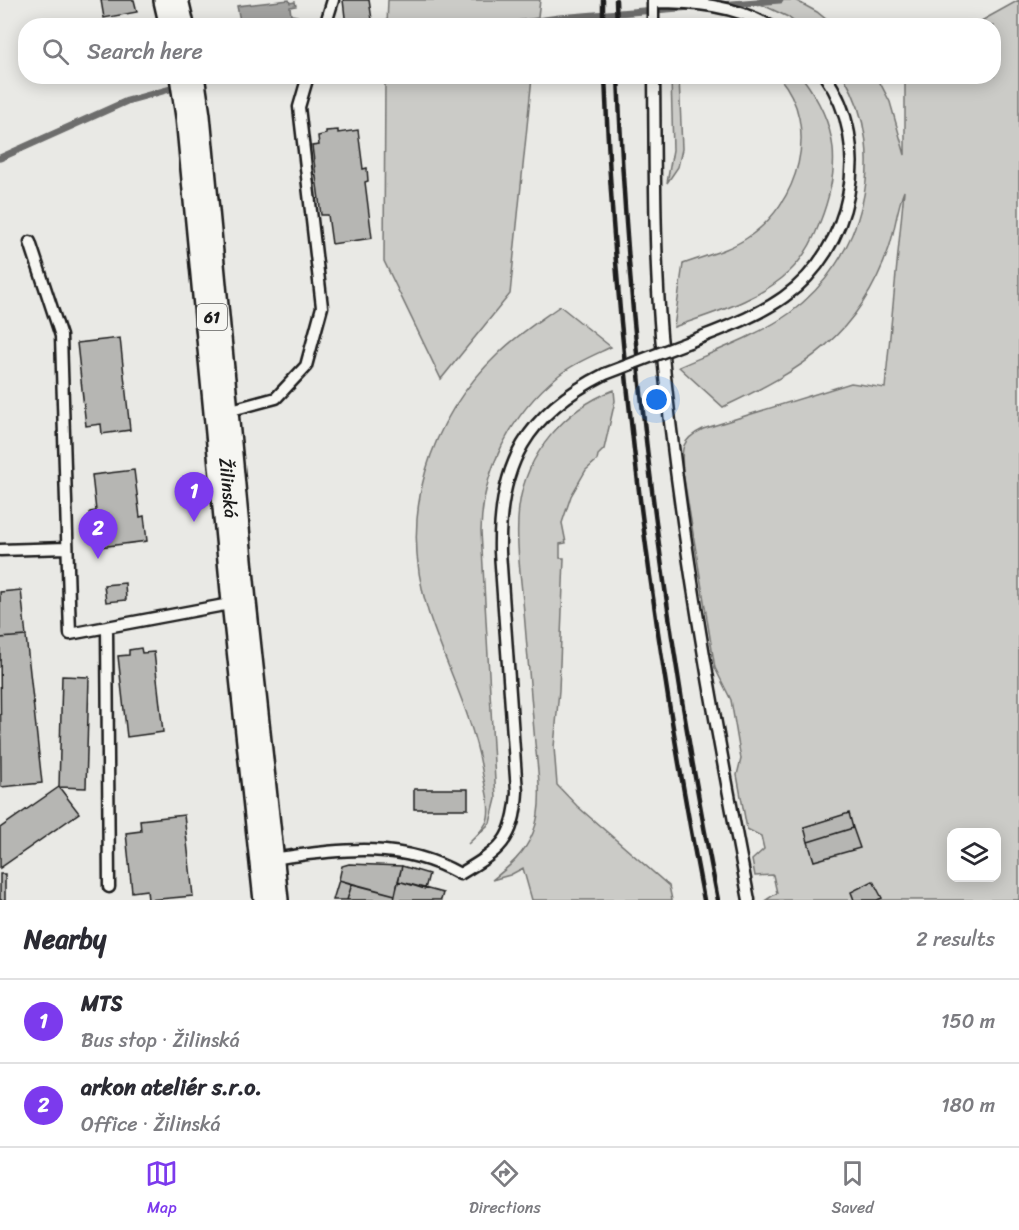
<!DOCTYPE html>
<html lang="en">
<head>
<meta charset="utf-8">
<style>
	body { margin:0; font-family:Sriracha,sans-serif; background:#f7f7f7; color:#2b2b33 }
	.controls { position:absolute; right:18px; bottom:18px; display:grid; overflow:hidden; border-radius:12px; box-shadow:0 3px 15px #0003 }
	.controls button { width:54px; height:54px; display:grid; place-items:center; padding:0; border:0; border-bottom:2px solid #e1e1e2; background:#fff; color:#2b2b33; font:30px sans-serif }
	.you { position:absolute; left:657px; top:400px; width:21px; height:21px; margin:-15px; border:4px solid #fff; border-radius:50%; background:#1a73e8; box-shadow:0 0 0 9px #1a73e833 }
	.badge { display:grid; place-items:center; width:39px; height:39px; border-radius:50%; background:#7c3aed; color:#fff; font-size:20px; font-weight:700 }
	.pin { position:absolute; translate:-50% -50px; filter:drop-shadow(0 2px 3px #0008) }
	.pin::after { content:''; position:absolute; top:32px; width:21px; height:18px; background:inherit; clip-path:polygon(0 0,100% 0,50% 100%) }
	.list { margin:0; padding:0; list-style:none }
	h2 { display:flex; justify-content:space-between; align-items:center; height:78px; margin:0; padding:0 24px; font-size:26px }
	h2 small { font-size:20px; font-weight:400; color:#7c7c81 }
	.list li { display:grid; grid-template-columns:39px 1fr auto; gap:18px; align-items:center; box-sizing:border-box; height:84px; padding:0 24px; border-top:2px solid #e1e1e2 }
	.list b { display:block; font-size:22px; white-space:nowrap }
	.list p { margin:0; font-size:20px; white-space:nowrap; color:#7c7c81 }
	.list em { font-size:20px; font-style:normal; color:#7c7c81 }
	.icon { flex:none; width:33px; height:33px; fill:none; stroke:currentColor; stroke-width:2; stroke-linecap:round; stroke-linejoin:round }
	.map { position:relative; flex:none; width:1019px; height:900px; overflow:hidden }
	.search { position:absolute; background:#fff; box-shadow:0 3px 15px #0003; left:18px; right:18px; top:18px; height:66px; display:flex; align-items:center; gap:15px; box-sizing:border-box; padding:0 21px; border-radius:24px; color:#7c7c81; font-size:22px }
	.sheet { height:246px; background:#fff }
	nav { display:flex; justify-content:space-around; align-items:center; box-sizing:border-box; height:84px; border-top:2px solid #e1e1e2; background:#fff; font-size:16px; color:#7c7c81 }
	nav a { display:grid; justify-items:center; gap:3px }
	nav .on { color:#7c3aed }
	.map>svg:first-child { display:block }
</style>
</head>
<body>
<div class="map">
<svg width="1019" height="900" viewBox="0 0 1019 900">
	<rect width="100%" height="100%" fill="#e9e9e5"/>
	<filter id="ink" filterUnits="userSpaceOnUse"><feTurbulence type="fractalNoise" baseFrequency=".0167" numOctaves="2"/><feDisplacementMap in="SourceGraphic" scale="12" xChannelSelector="R" yChannelSelector="G"/><feConvolveMatrix kernelMatrix="1 2 1 2 8 2 1 2 1" color-interpolation-filters="sRGB"/></filter>
	<g filter="url(#ink)">
		<!-- green -->
		<path fill="#cbcbc7" stroke="#747472" stroke-width="1.5" fill-rule="evenodd" d="M388 0H540L537 25 387 26Z
			M752 0H795L817 12 833 25H798L788 17Z
			M1019 0V900H766L777 893 773 875 755 876 752 860 764 849 761 836 747 829 737 775 741 759 731 700 715 668 683 472C681 450 680 440 703 429L851 383 885 388 904 191C897 208 895 230 889 248 859 336 802 370 723 407L679 367C713 352 761 334 790 313 863 259 891 156 844 77H877L890 102 905 155V77L994 76V26L974 25ZM952 832H996V878H952Z
			M385 77H532L510 294 441 379 384 261Z
			M671 77H679L682 149 678 167 667 183 673 150Z
			M779 77H802C838 125 842 166 820 222 813 241 804 258 789 272 758 301 713 313 674 327L683 264C704 256 728 251 747 238 799 204 821 126 779 77Z
			M560 306 611 347C594 355 574 363 559 375 511 414 482 470 481 531L496 799 490 823 468 844C474 838 482 831 486 823 493 810 484 784 482 770 472 713 445 664 428 611 398 516 428 420 499 353 517 335 539 321 560 306Z
			M614 390 615 401 604 449 598 455 597 460 586 470 571 496 562 523 566 543 560 544V558H564L559 690 554 747 557 785 577 806 669 886 672 900H532L523 868 510 875 492 880C509 867 525 853 533 833 544 806 538 771 535 743 531 699 528 655 524 612 521 577 515 542 519 507 526 453 565 409 614 390Z"/>
		<!-- water -->
		<path fill="#a3a3a1" stroke="#6d6d6c" stroke-width="1.5" d="M289 0 290 3 295 2 296 6 290 7 291 15 297 16 298 20 292 21 293 25H240V22L279 17 240 21 237 6Z"/>
		<g fill="none" stroke-linecap="round" stroke-linejoin="round">
			<!-- stream -->
			<path stroke="#6d6d6c" stroke-width="7" d="M720 5 780 0
				M500 26 559 18 691 7
				M197 81 213 76
				M0 158 127 101 181 86"/>
		</g>
		<!-- building -->
		<path fill="#b6b6b3" stroke="#1c1c1c" stroke-width="1.5" d="M101 0H134L137 12 104 18Z
			M343 0H369L373 26H346Z
			M338 130V133L358 130 363 169 367 168 368 181 365 182 372 238 332 244 328 215H321L312 146 319 145 318 136 326 134V131Z
			M120 338 130 430 102 434 101 424 86 426 77 343Z
			M134 470 140 517 144 516 147 541 100 547 97 524 91 525 90 512 96 511 92 475Z
			M125 583 126 600 106 602 104 585Z
			M21 590 26 636 0 638V592Z
			M26 636 42 783 1 787 0 638Z
			M141 648 142 653 154 652 163 732 127 737 118 656 129 655V650Z
			M62 676 89 677 86 788 59 787Z
			M59 787 79 813 0 868V828Z
			M414 789H468V809H414Z
			M849 813 853 828 808 842 804 827Z
			M184 815 193 896 148 900 147 890 132 892 126 833 141 831 140 820Z
			M853 828 860 848 814 861 808 842Z
			M349 864 402 866 395 895 339 880 342 866Z
			M402 866 429 874 425 889 398 881Z
			M0 874H5V900H0Z
			M339 880 352 884 347 900H333Z
			M398 881 443 893 441 900H394Z
			M873 881 882 898 877 900H854L851 892Z
			M352 884 395 895 394 900H347Z"/>
		<g fill="none" stroke-linecap="round" stroke-linejoin="round">
			<!-- lane casing -->
			<g stroke="#1c1c1c" stroke-width="15">
				<path id="lane" d="M653 0V26
					M653 2C695 2 733 5 770 26
					M325 26 333 0
					M654 76C655 162 654 250 661 335 678 525 713 713 749 900
					M30 242 61 336 70 634 235 603
					M689 342C721 329 756 317 784 297 852 249 874 145 825 76
					M224 412 276 398 306 366 322 307 299 107 308 76
					M0 550 67 548
					M107 628 109 887
					M271 859C338 850 399 839 460 874 500 850 514 841 517 792L500 552C498 464 527 413 605 374"/>
			</g>
			<!-- primary casing -->
			<g stroke="#1c1c1c" stroke-width="38">
				<g id="primary">
					<path d="M171 0 177 26"/>
					<path id="s1" d="M187 76 193 116 239 602 271 900"/>
				</g>
			</g>
			<!-- lane -->
			<use href="#lane" stroke="#f6f6f2" stroke-width="10"/>
			<!-- primary -->
			<use href="#primary" stroke="#f6f6f2" stroke-width="33"/>
			<!-- rail -->
			<path stroke="#1c1c1c" stroke-width="4.5" d="M603 0V26
				M616 0 617 26
				M605 76C616 354 651 628 704 900
				M618 76C629 354 664 628 718 900"/>
			<!-- lane-bridge casing -->
			<g stroke="#1c1c1c" stroke-width="15" stroke-linecap="butt">
				<path id="lane-bridge" d="M605 374 689 342"/>
			</g>
			<!-- lane-bridge -->
			<use href="#lane-bridge" stroke="#f6f6f2" stroke-width="10"/>
		</g>
	</g>
	<g text-anchor="middle" stroke-width="4.5" stroke-linejoin="round" paint-order="stroke">
		<!-- shield labels -->
		<rect fill="#f6f6f2" stroke="#5d5d5c" stroke-width="1.5" x="197" y="304" width="30" height="26" rx="4.5"/>
		<g font-size="16" font-weight="bold" fill="#1c1c1c">
			<text x="212" y="323">61</text>
		</g>
		<!-- street labels -->
		<g font-size="18" fill="#1c1c1c" stroke="#f6f6f2">
			<text dy="6" stroke="none"><textPath href="#s1" startOffset="414">Žilinská</textPath></text>
		</g>
	</g>
</svg>
<div class="controls">
<button><svg class="icon" aria-label="layers" viewBox="0 0 24 24"><path d="M12 4l9 5-9 5-9-5zM3 14l9 5 9-5"/></svg></button>
</div>
<div class="you"></div>
<div class="pin badge" style="left:194px;top:522px">1</div>
<div class="pin badge" style="left:98px;top:559px">2</div>
<div class="search"><svg class="icon" aria-label="search" viewBox="0 0 24 24"><circle cx="10" cy="10" r="6"/><path d="M15 15l6 6"/></svg>Search here</div>
</div>
<section class="sheet">
<h2>Nearby<small>2 results</small></h2>
<ul class="list">
<li><span class="badge">1</span><div><b>MTS</b><p>Bus stop · Žilinská</p></div><em>150 m</em></li>
<li><span class="badge">2</span><div><b>arkon ateliér s.r.o.</b><p>Office · Žilinská</p></div><em>180 m</em></li>
</ul>
</section>
<nav>
<a class="on"><svg class="icon" aria-label="map" viewBox="0 0 24 24"><path d="M3 6l6-2 6 2 6-2v14l-6 2-6-2-6 2zM9 4v14M15 6v14"/></svg>Map</a>
<a><svg class="icon" aria-label="directions" viewBox="0 0 24 24"><path d="M12 3l9 9-9 9-9-9zM9 14v-3h6M13 9l2 2-2 2"/></svg>Directions</a>
<a><svg class="icon" aria-label="saved" viewBox="0 0 24 24"><path d="M7 4h10v16l-5-4-5 4z"/></svg>Saved</a>
</nav>
</body>
</html>
